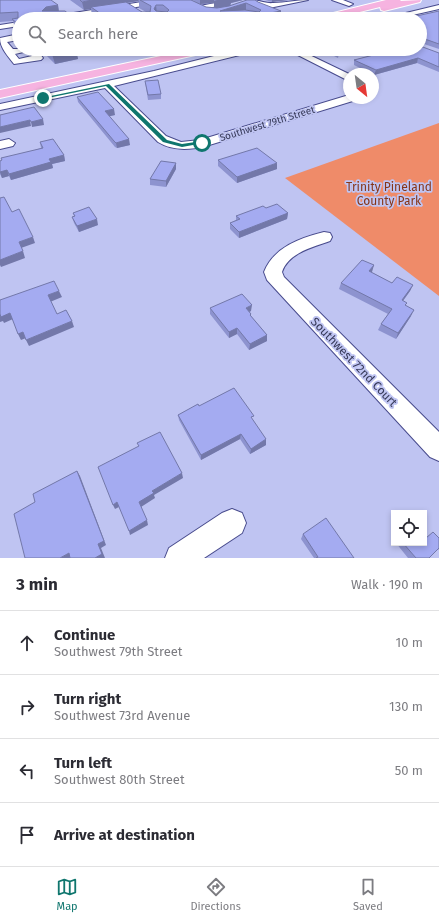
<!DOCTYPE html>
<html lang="en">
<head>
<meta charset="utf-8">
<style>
	body { margin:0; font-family:"Fira Sans",sans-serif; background:#f7f7f7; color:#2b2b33 }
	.controls { position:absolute; right:12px; bottom:12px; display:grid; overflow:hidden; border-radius:0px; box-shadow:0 2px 6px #0003 }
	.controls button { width:36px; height:36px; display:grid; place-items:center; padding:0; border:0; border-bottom:1px solid #e1e1e2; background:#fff; color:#2b2b33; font:20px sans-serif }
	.compass { position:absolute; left:343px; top:68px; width:36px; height:36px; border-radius:50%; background:#fff; box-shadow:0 2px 6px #0003; rotate:151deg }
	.stop { position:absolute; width:12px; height:12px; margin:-9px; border:3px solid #0f766e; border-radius:50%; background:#fff }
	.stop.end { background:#0f766e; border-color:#fff; box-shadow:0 1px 4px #0008 }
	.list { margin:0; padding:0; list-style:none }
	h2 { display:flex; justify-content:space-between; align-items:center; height:52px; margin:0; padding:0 16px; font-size:17px }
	h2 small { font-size:13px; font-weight:400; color:#7c7c81 }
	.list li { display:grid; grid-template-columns:26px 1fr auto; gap:12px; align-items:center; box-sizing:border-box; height:64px; padding:0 16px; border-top:1px solid #e1e1e2 }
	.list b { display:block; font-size:15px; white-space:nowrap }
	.list p { margin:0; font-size:13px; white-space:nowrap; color:#7c7c81 }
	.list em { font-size:13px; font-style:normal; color:#7c7c81 }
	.icon { flex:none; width:22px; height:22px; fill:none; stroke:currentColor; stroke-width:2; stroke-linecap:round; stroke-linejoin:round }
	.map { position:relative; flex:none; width:439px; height:558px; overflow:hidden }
	.search { position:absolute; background:#fff; box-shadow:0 2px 6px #0003; left:12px; right:12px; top:12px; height:44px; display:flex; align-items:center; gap:10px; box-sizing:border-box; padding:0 14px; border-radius:22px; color:#7c7c81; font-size:15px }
	.sheet { height:308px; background:#fff }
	nav { display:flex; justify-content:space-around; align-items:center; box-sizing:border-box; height:56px; border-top:1px solid #e1e1e2; background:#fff; font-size:11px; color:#7c7c81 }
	nav a { display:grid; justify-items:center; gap:2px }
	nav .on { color:#0f766e }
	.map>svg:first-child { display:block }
</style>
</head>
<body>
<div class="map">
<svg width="439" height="558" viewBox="0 0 439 558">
	<rect width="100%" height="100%" fill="#bfc4f2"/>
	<!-- green -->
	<path fill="#ef8b69" d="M439 123V296L285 178Z"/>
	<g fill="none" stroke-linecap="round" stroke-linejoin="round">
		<!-- minor casing -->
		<g stroke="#484b8d" stroke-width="2">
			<path id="minor" d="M154 0H171L167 2 63 19H45L49 17Z
				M180 0H189L200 6 215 3 210 0H220L227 4 199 10Z
				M251 0C259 0 267 4 273 3 285 3 296 0 308 0L269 8 294 19H283L258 9V5H262Z
				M332 0H343L353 4 349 6Z
				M439 5V9L395 19H381Z
				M19 22V26L0 29V25Z
				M19 34V40L7 42 13 49H36L43 58 41 60 14 64C8 56 0 48 0 38ZM28 51 32 56 19 59 15 54Z
				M116 49H126L129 52 124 55Z
				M242 49H257L256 51 114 86 166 136 181 142 200 140 349 95V98H357L356 100 206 146C189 150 173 151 158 142L105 88 0 110V104L154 71Z
				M286 49H297L349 74V81Z
				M9 139 15 143 13 146 0 149V141Z
				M324 232 330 233 332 237 330 241C313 247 288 253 282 272L284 277 439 432V461L430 457 267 280 264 272C274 247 300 238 324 232Z
				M232 509 242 513 246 523 242 533 204 558H165L169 548 222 513Z"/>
		</g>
		<!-- highway casing -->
		<g stroke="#fff" stroke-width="2">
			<path id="highway" d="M386 0H401L400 1 421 0 420 2 384 11 381 10 380 7 331 19H315L317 17Z
				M194 49H214L209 52 0 98V90Z"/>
		</g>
		<!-- minor -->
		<use href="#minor" fill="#fff" fill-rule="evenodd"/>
		<!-- highway -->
		<use href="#highway" fill="#f6b3e0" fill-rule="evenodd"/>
	</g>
	<!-- wall -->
	<path fill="#8d93cf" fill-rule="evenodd" d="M0 0 58 5 59 11 19 19V32L15 28 13 21 0 22Z
		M70 0H191L197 2 192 0H243L231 3 230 6 224 7 229 6 247 0H257V1L281 19H96L92 16 91 9 84 10ZM139 1V8L146 12H142L127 3ZM214 3V8L206 7 201 4Z
		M265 0H289L272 2Z
		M439 11V49L421 43 420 19Z
		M40 49H81L76 50 78 59 55 64Z
		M328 49H340L338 58 328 53Z
		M384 49H420L439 53V72L417 63 374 75 354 65V60L389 51Z
		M145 81 161 94V99L148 100Z
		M77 97 115 115 109 116 130 145 117 148 115 147 78 102Z
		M40 142 64 155 65 161 52 164 53 168 11 180 9 176 2 178 0 174V161L41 148Z
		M218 160 277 169 237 183 218 166Z
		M176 163V169L166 187 150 185V179Z
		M266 208 288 213 287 219 239 238 230 229V223L236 220V216Z
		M73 213 98 225 79 232 74 223 72 217 74 216Z
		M374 265 371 272 392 283 413 285 410 291 403 301 411 316 396 339 378 330 381 324 388 314 339 289 341 283Z
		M210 308 251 311 249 312 251 314V316L267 335V341L249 350 237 334 229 338 210 314Z
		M199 406 253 420 266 445 250 454 240 439 201 460 179 420 178 415Z
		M303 534 354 558H314L301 539Z
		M394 534V541L391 537Z
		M426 538H439V550L438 549 429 558H408L396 543H424Z"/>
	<!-- shaded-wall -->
	<path fill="#7378a9" d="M92 0H138L139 1 92 8 91 7V9L84 10 82 2Z
		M200 0H214V3L200 4Z
		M217 0H243L231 3 230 6 214 9V1Z
		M272 0H289L272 2Z
		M246 3V12L220 11Z
		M58 5 59 14 42 11 46 7Z
		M156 5 157 14 154 9Z
		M281 11V19H238Z
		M69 49H81L76 50 78 59 55 64 52 54Z
		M418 58 417 63 374 75 376 70Z
		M114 109 115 115 106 117 105 111Z
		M43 119 44 125 32 127 31 122Z
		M30 120 31 126 0 133V127Z
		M129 139 130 145 117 148 116 143Z
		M64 155 65 161 52 164 53 168 11 180 9 174 49 159Z
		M176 163V169L166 187V181Z
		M277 163V169L237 183V177Z
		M7 170 9 176 2 178 0 172Z
		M288 213 287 219 239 238V232Z
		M97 219 98 225 79 232 77 226Z
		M33 237 35 243 21 248 19 242Z
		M23 251 25 258 1 267 0 265V260Z
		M374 265 372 272 367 278 369 271Z
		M413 285 410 291 399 306 402 300Z
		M59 291 62 297 50 302 48 295Z
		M252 305 251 311 245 314 246 308Z
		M414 310 411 316 396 339 398 333Z
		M10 313 13 319 4 323 3 321 0 322V314Z
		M72 321 74 327 29 346 26 340Z
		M237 328V334L229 338V332Z
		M23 332 26 338 21 340 18 334Z
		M267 335V341L249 350 250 344Z
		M241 434 240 439 201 460V455Z
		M266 439V445L250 454 251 449Z
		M77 471 80 476 106 545 101 548 105 558H95L98 544Z
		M182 473 183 478 154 495 155 498 141 507 139 502 152 491Z
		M117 502 119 507 115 509 113 505Z
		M147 520 148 525 130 535 129 531Z
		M69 553 72 557 70 558H60Z"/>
	<!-- building -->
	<path fill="#a4abf1" stroke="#7378a9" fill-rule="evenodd" d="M0 0H51L58 5 46 7 42 11H65L75 19H19V24H18L12 19 18 18V12L0 13Z
		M80 0H92L82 2Z
		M140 0H191L206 7 217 8 229 6 247 0H255L258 2 281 11 238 19H108L91 7 126 2 142 12H150L151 6ZM246 3 261 10 259 12 245 10 220 11ZM156 5H163L169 10 167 12 156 11 154 9Z
		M439 11V44L422 38 420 41V19H403Z
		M420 46 439 53V67L418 58 376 70 354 60 397 49H420Z
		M47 49H76L52 54Z
		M331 49H340L339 53Z
		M158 80 161 94 148 95 145 81Z
		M98 92 114 109 105 111 129 139 116 143 114 141 77 97Z
		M34 107 43 119 31 122 30 120 0 127V115Z
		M53 139 64 155 49 159 51 162 9 174 7 170 0 172V161L2 160 1 158 43 148 40 142Z
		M257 148 277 163 237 177 218 160Z
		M161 161 176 163 166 181 150 179Z
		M4 197 12 212 19 209 33 237 19 242 23 251 0 260V198Z
		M277 204 288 213 239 232 230 223 240 219 236 216 263 206 266 208Z
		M89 207 97 219 77 226 72 217 75 216 73 213Z
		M362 260 374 265 369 271 392 283 397 277 413 285 402 300 407 303 405 305 414 310 398 333 381 324 392 309 341 283Z
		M54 281 59 291 48 295 57 314 66 310 72 321 26 340 23 332 18 334 10 313 1 317 0 314V300Z
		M242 294 252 305 246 308 251 314 250 315 267 335 250 344 237 328 229 332 210 308Z
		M234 388 254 416 251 417 266 439 251 449 241 434 201 455 178 415 198 404 199 406Z
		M160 432 182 473 152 491 154 493 139 502 147 520 129 531 117 502 113 505 98 467 139 446 137 443Z
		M77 471 104 541 98 544 102 554 95 558H70L69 553 60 558H25L14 514 35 502 33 494Z
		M326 518 354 558H316L318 557 303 534Z
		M433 532 439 538V548L429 558H416L403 543H424V535L426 538Z"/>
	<!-- route -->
	<path fill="#0f766e" d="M109 84 167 140 182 144 202 141 204 143 182 147 163 142 106 86 43 99 41 98Z"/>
	<g text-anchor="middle" stroke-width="3.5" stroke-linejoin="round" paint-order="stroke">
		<!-- far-street labels -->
		<g font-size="10" fill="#363958" stroke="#bfc4f2">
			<text transform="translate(267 123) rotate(-17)" y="4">Southwest 79th Street</text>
		</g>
		<!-- park labels -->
		<g font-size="12" fill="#863518" stroke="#bfc4f2">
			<text x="389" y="191">Trinity Pineland<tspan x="389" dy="14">County Park</tspan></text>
		</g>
		<!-- street labels -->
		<g font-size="12" fill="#363958" stroke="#bfc4f2">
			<text transform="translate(354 362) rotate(46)" y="4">Southwest 72nd Court</text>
		</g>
	</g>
</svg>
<div class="controls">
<button><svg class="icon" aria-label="locate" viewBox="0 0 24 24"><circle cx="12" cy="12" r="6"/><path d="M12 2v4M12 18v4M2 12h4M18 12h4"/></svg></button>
</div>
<svg class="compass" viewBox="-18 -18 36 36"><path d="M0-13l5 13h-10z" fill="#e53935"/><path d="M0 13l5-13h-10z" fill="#7c7c81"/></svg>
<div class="stop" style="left:202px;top:143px"></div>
<div class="stop end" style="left:43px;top:98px"></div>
<div class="search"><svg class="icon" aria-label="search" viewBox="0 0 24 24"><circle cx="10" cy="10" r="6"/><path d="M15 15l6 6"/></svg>Search here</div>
</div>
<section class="sheet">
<h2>3 min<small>Walk · 190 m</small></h2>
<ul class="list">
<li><svg class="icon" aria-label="ahead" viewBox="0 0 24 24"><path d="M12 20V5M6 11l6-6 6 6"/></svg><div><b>Continue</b><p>Southwest 79th Street</p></div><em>10 m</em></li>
<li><svg class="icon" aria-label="right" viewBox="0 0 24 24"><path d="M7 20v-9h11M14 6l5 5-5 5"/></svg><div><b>Turn right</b><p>Southwest 73rd Avenue</p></div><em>130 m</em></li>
<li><svg class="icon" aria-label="left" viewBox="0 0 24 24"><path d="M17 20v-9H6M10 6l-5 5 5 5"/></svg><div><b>Turn left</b><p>Southwest 80th Street</p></div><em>50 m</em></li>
<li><svg class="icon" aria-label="arrive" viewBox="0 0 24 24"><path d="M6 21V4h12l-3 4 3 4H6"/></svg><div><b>Arrive at destination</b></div></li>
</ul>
</section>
<nav>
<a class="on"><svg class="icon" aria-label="map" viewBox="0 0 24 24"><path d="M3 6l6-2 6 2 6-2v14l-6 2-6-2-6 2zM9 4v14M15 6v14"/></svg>Map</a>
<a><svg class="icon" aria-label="directions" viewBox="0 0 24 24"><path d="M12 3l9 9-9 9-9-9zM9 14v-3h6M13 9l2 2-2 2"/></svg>Directions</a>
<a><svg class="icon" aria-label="saved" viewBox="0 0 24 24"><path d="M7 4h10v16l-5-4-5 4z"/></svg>Saved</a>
</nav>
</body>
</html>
